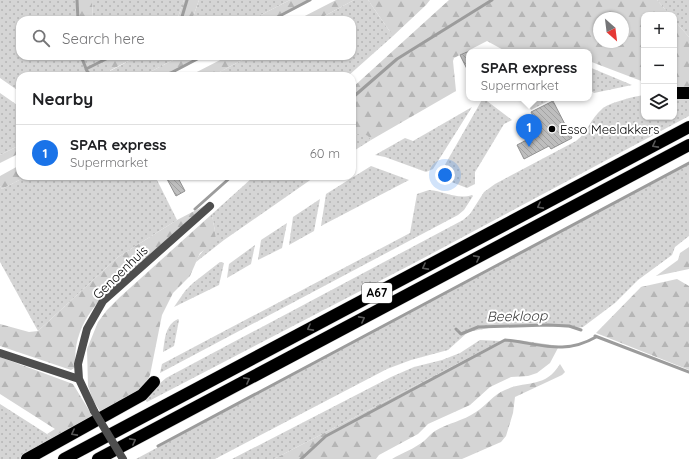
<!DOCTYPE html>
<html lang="en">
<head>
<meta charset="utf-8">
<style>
	body { margin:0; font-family:Quicksand,sans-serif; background:#f6f6f6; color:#202124 }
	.controls { position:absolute; right:12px; top:12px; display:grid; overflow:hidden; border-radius:8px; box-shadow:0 1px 3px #0004 }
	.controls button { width:36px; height:36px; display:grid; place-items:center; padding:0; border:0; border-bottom:1px solid #e0e0e0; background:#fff; color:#202124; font:20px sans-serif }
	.compass { position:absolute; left:593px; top:12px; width:36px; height:36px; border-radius:50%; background:#fff; box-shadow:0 1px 3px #0004; rotate:152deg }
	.you { position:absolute; left:445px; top:175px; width:14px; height:14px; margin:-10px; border:3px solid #fff; border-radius:50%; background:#1a73e8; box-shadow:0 0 0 6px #1a73e833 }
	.badge { display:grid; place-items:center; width:26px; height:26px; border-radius:50%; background:#1a73e8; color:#fff; font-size:13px; font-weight:700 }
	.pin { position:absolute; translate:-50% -33px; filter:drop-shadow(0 1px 2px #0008) }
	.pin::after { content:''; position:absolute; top:21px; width:14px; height:12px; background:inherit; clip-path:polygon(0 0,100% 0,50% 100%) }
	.popup { position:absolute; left:466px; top:49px; width:126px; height:52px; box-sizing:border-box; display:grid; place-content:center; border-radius:8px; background:#fff; filter:drop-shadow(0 1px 3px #0005); font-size:13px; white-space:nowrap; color:#757577 }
	.popup b { font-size:15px; color:#202124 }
	.popup::after { content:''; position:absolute; left:50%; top:100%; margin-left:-8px; border:8px solid transparent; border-top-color:#fff }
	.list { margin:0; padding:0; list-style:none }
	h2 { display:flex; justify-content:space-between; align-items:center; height:52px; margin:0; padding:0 16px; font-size:17px }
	h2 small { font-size:13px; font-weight:400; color:#757577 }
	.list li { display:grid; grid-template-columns:26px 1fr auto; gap:12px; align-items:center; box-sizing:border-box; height:56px; padding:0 16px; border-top:1px solid #e0e0e0 }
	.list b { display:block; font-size:15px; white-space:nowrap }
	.list p { margin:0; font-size:13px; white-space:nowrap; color:#757577 }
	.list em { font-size:13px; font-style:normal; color:#757577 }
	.icon { flex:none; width:22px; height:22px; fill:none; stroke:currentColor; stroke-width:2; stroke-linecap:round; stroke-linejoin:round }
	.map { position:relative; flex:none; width:689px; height:459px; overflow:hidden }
	.search { position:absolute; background:#fff; box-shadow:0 1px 3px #0004; left:16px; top:16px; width:340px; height:44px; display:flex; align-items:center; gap:10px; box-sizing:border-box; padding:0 14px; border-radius:12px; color:#757577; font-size:15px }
	.panel { position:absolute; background:#fff; box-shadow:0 1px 3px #0004; left:16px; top:72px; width:340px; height:108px; border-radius:12px }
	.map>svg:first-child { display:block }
</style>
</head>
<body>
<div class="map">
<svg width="689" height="459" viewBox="0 0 689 459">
	<defs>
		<pattern id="grass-dots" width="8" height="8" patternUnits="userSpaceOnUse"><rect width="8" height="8" fill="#d5d5d5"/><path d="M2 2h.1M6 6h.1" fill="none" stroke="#b5b5b5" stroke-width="1.8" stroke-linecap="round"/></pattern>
		<pattern id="forest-firs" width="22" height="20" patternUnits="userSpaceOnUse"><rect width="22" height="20" fill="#d5d5d5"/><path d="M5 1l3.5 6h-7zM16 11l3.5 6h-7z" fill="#b5b5b5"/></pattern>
		<pattern id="building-back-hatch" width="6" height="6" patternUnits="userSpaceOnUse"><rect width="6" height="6" fill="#bebebe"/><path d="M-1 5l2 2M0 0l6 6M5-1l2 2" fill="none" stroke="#a2a2a2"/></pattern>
	</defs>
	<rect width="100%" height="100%" fill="#fff"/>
	<!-- grass -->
	<path fill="url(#grass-dots)" d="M0 0H76L77 20H20V56H111L107 58 110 71 138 56H181L142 76H20V92L0 78Z
		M92 0H184L177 20H93Z
		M199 0H290L251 20H192Z
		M354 0H368L393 36 348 76H212L250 56H352V20H317Z
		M657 0H689V37L674 20V15H670Z
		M589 67 632 85 594 93 589 89Z
		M0 93 20 107V145L0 155Z
		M644 95V117H674V96H689V116L418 261 147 402 144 397 166 378 463 220 470 214 484 192 495 184 576 141C587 133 591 118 602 109 608 103 635 96 644 95Z
		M483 98 512 120 504 124 480 164 475 172V184L467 188 436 176 442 170Z
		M525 98H554L531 110Z
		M472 107 433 169 426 172 385 157 375 155 405 138 413 141Z
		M363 133 369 136 371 140 352 152V135Z
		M689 163V236L675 247 672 255 638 280 615 303 583 327 576 328 530 325 494 327 468 332 448 350 411 360 387 369 215 459H136Z
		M371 166 409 180 321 226 326 194Z
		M27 176H155L177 220 118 257 38 331 0 262V186L2 189Z
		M265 176H316L224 240 196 262C199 252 209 247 216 238L212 214 252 178 259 180Z
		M429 190C444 191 457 200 472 195L473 196 464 210 458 215 160 373 162 364 410 233 417 194Z
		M320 199 314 231 289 245 293 217Z
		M287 223 282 248 258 260 261 240Z
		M255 245 251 264 227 278 229 264Z
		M220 262 224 263 219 285 174 307 185 291 193 283Z
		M178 319 179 320 174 346 163 352C165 339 165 325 178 319Z
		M480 340 501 341 274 459H232L391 377 414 367 442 360 460 353Z
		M0 404 47 434 54 439 20 459H0Z"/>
	<!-- forest -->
	<path fill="url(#forest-firs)" fill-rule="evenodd" d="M76 0H92L93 20H77Z
		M184 0H199L192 20H177Z
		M290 0H310L272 20H251Z
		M336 0H354L317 20H297Z
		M368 0H430L426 5 393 36Z
		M449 0H657L670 15H644V82L589 61V52H507L487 41 454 58 453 61 456 91 371 140C367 132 360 134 352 135V88ZM599 18H623V42H599Z
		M674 20 689 37V90L674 89Z
		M111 56H138L109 71 106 63 107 58Z
		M181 56H202L164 76H142Z
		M228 56H250L212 76H189Z
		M20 145V153L0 163V155Z
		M20 165V176H27L2 189 0 186V176Z
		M204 206C178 229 152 252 127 275 115 286 101 297 92 310 80 326 73 347 76 367L71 370 0 346V324L29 332 38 331 118 257 177 220Z
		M212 214 216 238 215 243 200 253 190 276 173 293 162 315 150 375 146 384 138 392 101 413 93 400 88 386 87 349 98 322 107 310 120 297Z
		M689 247V269L656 276 678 260 680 253Z
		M677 279 689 286V370L596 333 641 287Z
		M518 340 559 346 550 363 537 373 528 376 511 377 490 387 470 405 428 424 418 434 379 455 376 459H274L501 341Z
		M0 357 73 384 93 417 54 439 47 434 55 429 0 394Z
		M560 364 565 372 562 375 515 397 513 413 506 436 501 442 462 459H392C402 453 414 449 424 441 428 438 430 434 435 431 448 423 463 421 476 412 487 405 493 395 505 390 526 380 545 389 560 364Z"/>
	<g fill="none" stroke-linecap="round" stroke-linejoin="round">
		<!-- stream -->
		<path stroke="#9c9c9c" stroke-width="3" d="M77 0 78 20
			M181 20 187 0
			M272 20 310 0
			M81 56 87 71 91 76
			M86 69 112 56
			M165 76 203 56
			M352 98 397 59 492 0
			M248 177 258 178 262 176
			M195 209 232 176
			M456 329 461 334 478 327 548 325 569 326 581 330
			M595 336 689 372
			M158 446 689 163
			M301 459 326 436 505 340C539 343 563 356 596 337"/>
	</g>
	<!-- building -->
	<path fill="url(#building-back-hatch)" stroke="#929292" d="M469 51V73L460 55Z
		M553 101 572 138 551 149 549 146 524 159 517 145 542 132 531 112Z
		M173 176H177L185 191 176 196 167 179Z"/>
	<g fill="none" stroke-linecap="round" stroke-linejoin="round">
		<!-- highway casing -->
		<g stroke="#dbdbdb" stroke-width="13">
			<path id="highway" d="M674 93H689
				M27 459 142 395 154 382
				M64 459 689 127
				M98 459 689 145"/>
		</g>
		<!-- street -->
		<path stroke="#4e4e4e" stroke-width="8" d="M0 353 79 379
			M94 411 79 379 78 364 87 329 103 301 210 206"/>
		<!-- highway -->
		<use href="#highway" stroke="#000" stroke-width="12"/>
		<!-- street-bridge -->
		<path stroke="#4e4e4e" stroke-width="8" d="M94 411 123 459"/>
	</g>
	<!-- one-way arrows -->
	<defs><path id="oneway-chevron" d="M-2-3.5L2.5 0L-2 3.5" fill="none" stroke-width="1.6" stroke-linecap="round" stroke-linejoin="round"/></defs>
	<g stroke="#595959">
		<use href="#oneway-chevron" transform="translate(655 145) rotate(152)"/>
		<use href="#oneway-chevron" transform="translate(540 206) rotate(152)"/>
		<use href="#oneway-chevron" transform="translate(477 258) rotate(-28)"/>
		<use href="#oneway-chevron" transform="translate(425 267) rotate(152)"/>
		<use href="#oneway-chevron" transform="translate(362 319) rotate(-28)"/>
		<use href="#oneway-chevron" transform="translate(310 328) rotate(152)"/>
		<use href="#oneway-chevron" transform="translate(247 380) rotate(-28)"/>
		<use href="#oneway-chevron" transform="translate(74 433) rotate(152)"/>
		<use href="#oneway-chevron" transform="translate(133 441) rotate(-28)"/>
	</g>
	<!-- markers -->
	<circle fill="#000" stroke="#fff" stroke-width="1.5" cx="552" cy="129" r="4"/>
	<g text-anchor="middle" stroke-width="4" stroke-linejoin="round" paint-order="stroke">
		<!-- shield labels -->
		<rect fill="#fff" stroke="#4c4c4c" stroke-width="1" x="362" y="283" width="30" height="20" rx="3"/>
		<g font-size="12" font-weight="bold" fill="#000">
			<text x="377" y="297">A67</text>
		</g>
		<!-- poi labels -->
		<g font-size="13" fill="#000" stroke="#fff" text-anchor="start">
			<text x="560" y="134">Esso Meelakkers</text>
		</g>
		<!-- street labels -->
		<g font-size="13" fill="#000" stroke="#fff">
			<text transform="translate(120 272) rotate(-44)" y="5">Genoenhuis</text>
		</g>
		<!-- water labels -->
		<g font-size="14" font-style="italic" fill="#3d3d3d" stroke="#fff">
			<text transform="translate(517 316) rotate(-1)" y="5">Beekloop</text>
		</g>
	</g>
</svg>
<div class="controls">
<button>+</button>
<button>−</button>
<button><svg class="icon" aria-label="layers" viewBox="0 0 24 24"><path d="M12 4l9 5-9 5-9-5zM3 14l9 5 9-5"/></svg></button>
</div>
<svg class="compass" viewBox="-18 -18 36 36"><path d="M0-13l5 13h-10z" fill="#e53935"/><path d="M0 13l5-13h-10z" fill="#757577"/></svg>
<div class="you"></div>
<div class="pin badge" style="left:529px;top:147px">1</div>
<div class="popup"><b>SPAR express</b>Supermarket</div>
<div class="search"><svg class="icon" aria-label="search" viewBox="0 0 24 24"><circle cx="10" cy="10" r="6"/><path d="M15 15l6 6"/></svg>Search here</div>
<section class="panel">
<h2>Nearby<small></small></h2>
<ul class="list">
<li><span class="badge">1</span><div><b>SPAR express</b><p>Supermarket</p></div><em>60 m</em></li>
</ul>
</section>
</div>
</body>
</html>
